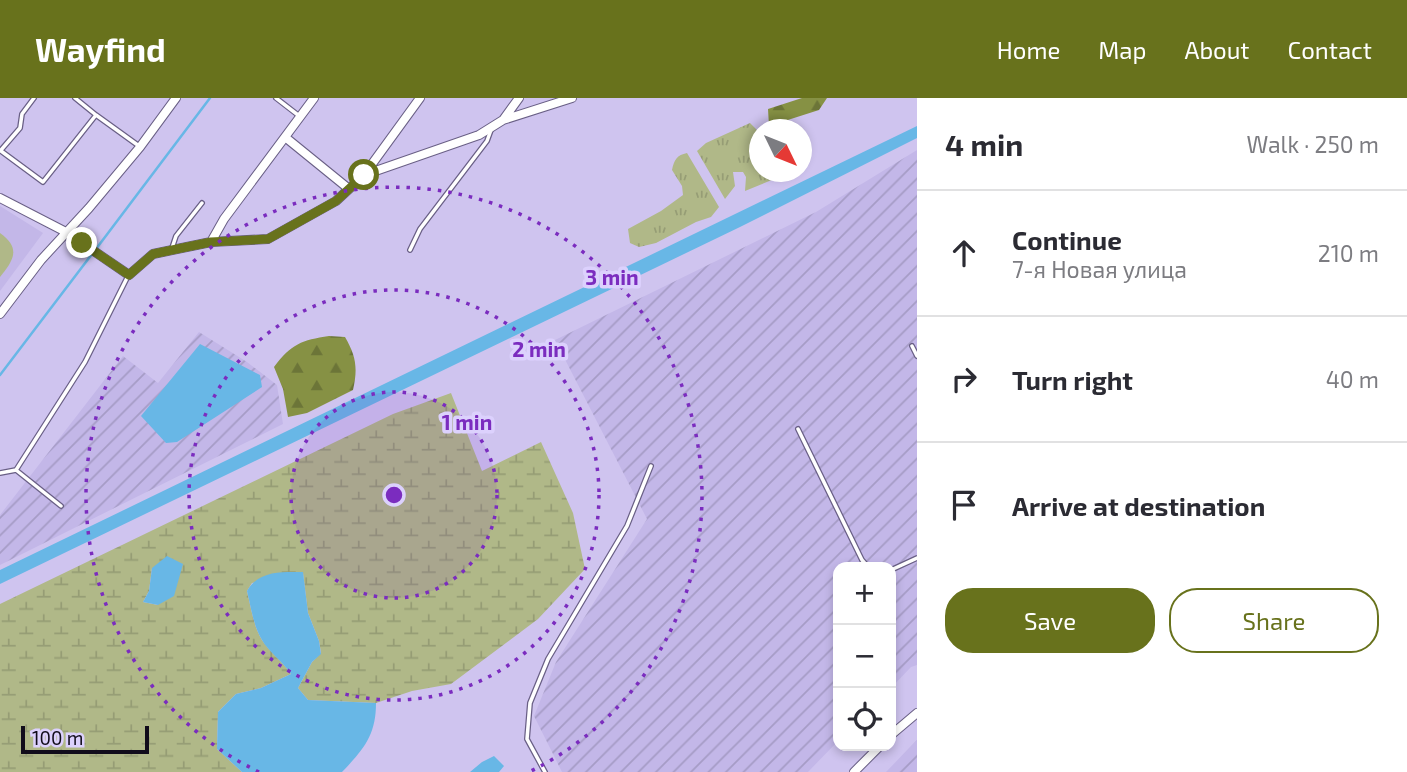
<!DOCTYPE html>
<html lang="en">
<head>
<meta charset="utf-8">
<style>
	body { margin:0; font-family:"Exo 2",sans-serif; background:#f2f2f3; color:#2b2b33 }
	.controls { position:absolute; right:21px; bottom:21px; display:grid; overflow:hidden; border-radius:14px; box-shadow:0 4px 10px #0003 }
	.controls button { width:63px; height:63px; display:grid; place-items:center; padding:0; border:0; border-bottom:2px solid #e1e1e2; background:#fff; color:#2b2b33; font:35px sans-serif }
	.compass { position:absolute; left:749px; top:21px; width:63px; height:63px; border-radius:50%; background:#fff; box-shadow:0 4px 10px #0003; rotate:133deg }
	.scale { position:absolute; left:21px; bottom:18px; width:128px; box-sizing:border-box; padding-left:7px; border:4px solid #110c1b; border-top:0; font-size:19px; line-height:24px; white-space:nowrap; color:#110c1b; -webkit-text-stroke:5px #dcd1fd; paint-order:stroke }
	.stop { position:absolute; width:21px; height:21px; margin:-16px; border:5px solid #68721c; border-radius:50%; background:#fff }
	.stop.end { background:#68721c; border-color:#fff; box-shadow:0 2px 7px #0008 }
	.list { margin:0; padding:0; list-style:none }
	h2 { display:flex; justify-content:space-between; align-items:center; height:91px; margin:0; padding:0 28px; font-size:30px }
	h2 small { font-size:23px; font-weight:400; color:#7c7c81 }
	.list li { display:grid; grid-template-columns:46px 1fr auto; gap:21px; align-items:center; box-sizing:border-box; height:126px; padding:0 28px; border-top:2px solid #e1e1e2 }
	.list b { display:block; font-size:26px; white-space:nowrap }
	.list p { margin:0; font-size:23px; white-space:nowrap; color:#7c7c81 }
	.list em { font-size:23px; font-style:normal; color:#7c7c81 }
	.actions { display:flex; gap:14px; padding:21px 28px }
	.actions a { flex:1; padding:16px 0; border:2px solid #68721c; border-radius:28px; text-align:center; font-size:24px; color:#68721c }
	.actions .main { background:#68721c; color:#fff }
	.icon { flex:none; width:38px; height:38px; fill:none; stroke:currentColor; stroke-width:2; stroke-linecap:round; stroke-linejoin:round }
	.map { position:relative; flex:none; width:917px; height:674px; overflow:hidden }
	header { display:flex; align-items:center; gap:42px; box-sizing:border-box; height:98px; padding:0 35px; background:#68721c; color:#fff }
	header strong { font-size:33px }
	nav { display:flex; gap:38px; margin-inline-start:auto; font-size:24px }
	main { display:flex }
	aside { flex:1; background:#fff }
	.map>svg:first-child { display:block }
</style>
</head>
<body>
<header>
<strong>Wayfind</strong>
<nav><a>Home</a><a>Map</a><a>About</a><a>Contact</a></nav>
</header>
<main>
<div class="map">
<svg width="917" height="674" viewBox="0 0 917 674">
	<defs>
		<pattern id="industrial-furrows" width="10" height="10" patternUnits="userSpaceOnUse" patternTransform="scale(1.75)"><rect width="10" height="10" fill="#c3b7e8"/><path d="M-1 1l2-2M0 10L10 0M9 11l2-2" fill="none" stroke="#a69cc6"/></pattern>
		<pattern id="grass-tufts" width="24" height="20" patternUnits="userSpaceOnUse" patternTransform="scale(1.75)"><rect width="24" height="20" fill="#b0b888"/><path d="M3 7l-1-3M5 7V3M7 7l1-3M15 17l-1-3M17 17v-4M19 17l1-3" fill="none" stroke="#969d75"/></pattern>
		<pattern id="forest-firs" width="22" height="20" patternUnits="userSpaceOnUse" patternTransform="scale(1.75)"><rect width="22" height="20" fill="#869144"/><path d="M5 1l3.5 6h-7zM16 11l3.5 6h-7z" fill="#6c7538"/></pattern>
		<pattern id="wetland-marsh" width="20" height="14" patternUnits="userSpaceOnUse" patternTransform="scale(1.75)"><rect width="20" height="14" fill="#b0b888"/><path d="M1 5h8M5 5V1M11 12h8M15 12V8" fill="none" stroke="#969d75"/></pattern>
	</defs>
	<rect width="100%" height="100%" fill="#cfc4ef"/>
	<!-- built -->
	<path fill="#c3b7e8" d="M0 108 43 135 0 193Z"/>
	<!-- industrial -->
	<path fill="url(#industrial-furrows)" d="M917 52V567L911 569 891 590V469H838V643L808 674H562L534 618 556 564 647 421 555 242 816 114Z
		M199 234 247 264 277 287 283 326 0 467V417L123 258 158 285Z
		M917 642V674H886Z"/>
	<!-- grass -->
	<path fill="url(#grass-tufts)" d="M750 25 759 34 760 74H791L745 93 746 79 743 74H733L735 88 725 101 697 53 706 45Z
		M687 55 719 109 711 119 696 124 656 145 639 149 630 145 628 131 661 113 683 97 682 88 672 72C674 62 677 57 687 55Z"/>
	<!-- forest -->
	<path fill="url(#forest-firs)" d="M802 0H827L819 12 769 28 768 11Z
		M329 238 345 239C356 258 358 270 353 292L307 315 288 319 283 291 274 269C291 246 302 242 329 238Z"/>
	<!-- wetland -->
	<path fill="url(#wetland-marsh)" fill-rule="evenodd" d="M451 295 482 373 541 344 573 415 585 471 538 521 451 586 412 593 376 605 308 602 298 590 312 564 321 555 319 543 308 515 303 475 252 485 247 493C251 509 253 527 262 542 268 552 283 564 291 576L261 590 236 596 218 614 217 651 242 674H0V506L393 316ZM152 470 158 507 143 504 149 493Z"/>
	<!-- garden -->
	<path fill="#b0b888" d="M0 135C21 150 14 162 0 179Z"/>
	<!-- water -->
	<path fill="#68b7e6" d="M917 28V40L740 129 0 486V472Z
		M200 246 260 277 262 289 177 344 166 345 141 318Z
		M167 458 183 466 174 498 158 507 143 504 149 493 152 470Z
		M303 474 308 515 319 543 321 556 312 564 298 590 308 602 376 605C376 637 364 651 342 674H242L217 651 218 614 236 596 261 590 291 576C283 564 268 553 262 542 253 527 251 509 247 493 259 472 282 474 303 474Z
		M494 658 504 668 499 674H470L482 664Z"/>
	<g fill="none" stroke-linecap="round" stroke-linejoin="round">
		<!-- stream -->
		<path stroke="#68b7e6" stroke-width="2.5" d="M96 151 210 0
			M0 277 92 156"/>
		<!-- lane casing -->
		<g stroke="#695f85" stroke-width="6">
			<path id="lane" d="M75 0 96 17
				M276 0 298 17
				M1 52 20 30 22 16 34 0
				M1 53 43 84 96 17 139 48
				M172 150 176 138 202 105
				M410 152 420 131 487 43 491 32
				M912 248 917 258
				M798 331 862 462 868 469
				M0 375 16 372
				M61 408 16 372 85 264 128 178
				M891 472 917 460
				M545 674 527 641 530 605 548 561 627 428 651 368"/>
		</g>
		<!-- street casing -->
		<g stroke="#695f85" stroke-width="10">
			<path id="street" d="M503 22 519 0
				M285 39 349 91
				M364 77 420 0
				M0 100 66 134 129 177 153 156 211 144 268 141 336 103 364 77 479 37 503 22 572 0
				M211 144 224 121 314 0
				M0 216 41 162 89 110 140 49 176 0
				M891 637 917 615
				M854 674 880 648"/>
		</g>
		<!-- lane -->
		<use href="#lane" stroke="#fff" stroke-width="3.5"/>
		<!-- street -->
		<use href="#street" stroke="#fff" stroke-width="8"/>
	</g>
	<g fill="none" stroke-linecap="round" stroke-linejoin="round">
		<!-- route -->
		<path stroke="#68721c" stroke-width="9" d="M82 145 129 177 153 156 211 144 268 141 336 103 364 77"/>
	</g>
	<!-- distance rings -->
	<circle cx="394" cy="397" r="103" fill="#7b2cbf" fill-opacity=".12"/>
	<g fill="none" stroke="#7b2cbf" stroke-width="3.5" stroke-dasharray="3.5 7">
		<circle cx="394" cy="397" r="103"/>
		<circle cx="394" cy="397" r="205"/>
		<path d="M259 674A308 308 0 1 1 529 674"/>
	</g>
	<circle cx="394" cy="397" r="10" fill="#7b2cbf" stroke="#dcd1fd" stroke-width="3.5"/>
	<g font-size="21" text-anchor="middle" font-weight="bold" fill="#7b2cbf" stroke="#dcd1fd" stroke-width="7" stroke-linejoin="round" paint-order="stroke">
		<text x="612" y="187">3 min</text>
		<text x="539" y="259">2 min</text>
		<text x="467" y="332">1 min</text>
	</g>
</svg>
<div class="controls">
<button>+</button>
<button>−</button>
<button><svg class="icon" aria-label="locate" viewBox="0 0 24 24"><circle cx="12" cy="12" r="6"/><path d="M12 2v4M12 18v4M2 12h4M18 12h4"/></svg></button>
</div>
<svg class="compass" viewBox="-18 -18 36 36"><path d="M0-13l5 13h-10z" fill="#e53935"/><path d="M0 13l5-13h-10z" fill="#7c7c81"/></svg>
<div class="scale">100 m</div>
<div class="stop" style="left:364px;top:77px"></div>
<div class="stop end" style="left:82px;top:145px"></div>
</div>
<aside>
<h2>4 min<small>Walk · 250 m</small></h2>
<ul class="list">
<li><svg class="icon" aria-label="ahead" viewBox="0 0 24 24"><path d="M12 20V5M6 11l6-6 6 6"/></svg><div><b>Continue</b><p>7-я Новая улица</p></div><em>210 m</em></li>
<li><svg class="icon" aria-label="right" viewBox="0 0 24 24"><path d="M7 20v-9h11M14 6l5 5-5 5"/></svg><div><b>Turn right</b></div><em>40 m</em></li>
<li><svg class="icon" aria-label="arrive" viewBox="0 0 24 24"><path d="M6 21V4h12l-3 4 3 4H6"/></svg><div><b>Arrive at destination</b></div></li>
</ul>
<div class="actions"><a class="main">Save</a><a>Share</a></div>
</aside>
</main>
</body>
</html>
